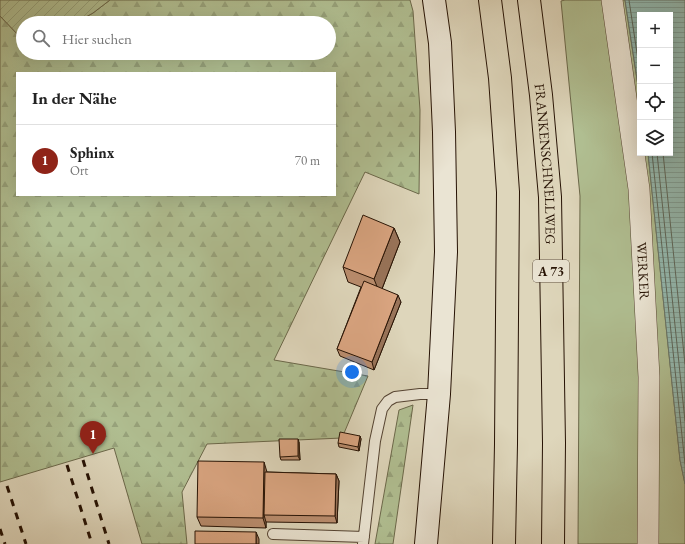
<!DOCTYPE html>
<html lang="de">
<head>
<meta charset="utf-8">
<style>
	body { margin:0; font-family:"EB Garamond",serif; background:#f2f2f2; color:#222 }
	.controls { position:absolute; right:12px; top:12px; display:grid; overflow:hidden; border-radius:0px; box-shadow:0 4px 16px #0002 }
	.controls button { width:36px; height:36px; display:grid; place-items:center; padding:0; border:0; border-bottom:1px solid #e0e0e0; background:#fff; color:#222; font:20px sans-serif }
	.you { position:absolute; left:352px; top:372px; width:14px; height:14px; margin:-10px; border:3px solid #fff; border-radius:50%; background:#1a73e8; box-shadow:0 0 0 6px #1a73e833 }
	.badge { display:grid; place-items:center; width:26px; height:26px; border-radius:50%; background:#8f2418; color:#fff; font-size:13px; font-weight:700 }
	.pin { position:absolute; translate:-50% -33px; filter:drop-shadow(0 1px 2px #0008) }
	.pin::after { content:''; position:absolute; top:21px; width:14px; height:12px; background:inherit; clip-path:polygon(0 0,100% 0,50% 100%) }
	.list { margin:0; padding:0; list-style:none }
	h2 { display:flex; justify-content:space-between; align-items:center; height:52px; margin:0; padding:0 16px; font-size:17px }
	h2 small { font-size:13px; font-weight:400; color:#767676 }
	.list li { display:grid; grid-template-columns:26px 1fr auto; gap:12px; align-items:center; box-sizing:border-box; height:72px; padding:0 16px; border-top:1px solid #e0e0e0 }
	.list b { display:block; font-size:15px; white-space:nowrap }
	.list p { margin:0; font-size:13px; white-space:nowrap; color:#767676 }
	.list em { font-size:13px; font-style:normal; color:#767676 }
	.icon { flex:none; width:22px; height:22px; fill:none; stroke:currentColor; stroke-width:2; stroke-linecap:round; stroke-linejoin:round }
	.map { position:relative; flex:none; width:685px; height:544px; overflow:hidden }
	.search { position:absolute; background:#fff; box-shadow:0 4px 16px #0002; left:16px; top:16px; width:320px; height:44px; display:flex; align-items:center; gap:10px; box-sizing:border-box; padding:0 14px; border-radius:22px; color:#767676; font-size:15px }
	.panel { position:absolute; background:#fff; box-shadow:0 4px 16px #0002; left:16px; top:72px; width:320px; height:124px; border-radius:0px }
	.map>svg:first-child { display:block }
</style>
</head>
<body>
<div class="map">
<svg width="685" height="544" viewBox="0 0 685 544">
	<defs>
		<pattern id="forest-firs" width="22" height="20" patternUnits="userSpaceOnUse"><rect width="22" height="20" fill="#b0be91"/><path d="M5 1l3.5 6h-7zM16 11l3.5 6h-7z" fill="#97a27b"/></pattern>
		<pattern id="garden-furrows" width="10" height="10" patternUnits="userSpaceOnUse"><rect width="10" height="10" fill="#b0be91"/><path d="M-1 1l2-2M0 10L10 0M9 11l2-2" fill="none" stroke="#97a27b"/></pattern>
		<pattern id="water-rules" width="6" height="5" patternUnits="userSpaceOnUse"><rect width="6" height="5" fill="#93b9b0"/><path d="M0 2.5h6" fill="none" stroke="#7f9e96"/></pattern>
	</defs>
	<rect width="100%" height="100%" fill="#ded6bb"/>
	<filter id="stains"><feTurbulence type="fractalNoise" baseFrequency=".005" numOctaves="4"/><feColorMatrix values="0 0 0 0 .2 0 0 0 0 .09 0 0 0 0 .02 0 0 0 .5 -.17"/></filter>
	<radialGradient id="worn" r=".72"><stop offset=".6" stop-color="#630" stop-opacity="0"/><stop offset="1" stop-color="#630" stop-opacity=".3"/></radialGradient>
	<!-- grass -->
	<path fill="#b0be91" stroke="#6b684a" d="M565 0H625L640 99V153H648L680 460 685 484V544H578L580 196 561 1Z"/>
	<!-- forest -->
	<path fill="url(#forest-firs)" stroke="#6b684a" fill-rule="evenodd" d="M110 0H410L413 11 420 110 419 194 365 172 274 360 368 376 342 438 207 444 182 492 187 544H142L114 448 0 482V16L23 40V53H329V23H75L93 13ZM17 73H335V195H17Z
		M413 405 393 544H375L399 410Z"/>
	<!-- garden -->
	<path fill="url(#garden-furrows)" stroke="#6b684a" d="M0 0H110L93 13 75 23H23V40L0 16Z"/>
	<!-- water -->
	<path fill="url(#water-rules)" stroke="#67766b" d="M625 0H685V484L680 460 648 153H670V15H640V99Z"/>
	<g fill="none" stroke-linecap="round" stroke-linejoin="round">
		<!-- shore -->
		<path stroke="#5c665a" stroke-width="1" d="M629 0 640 73
			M652 153 685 464
			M657 153 685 421
			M663 153 685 364"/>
		<!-- lane casing -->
		<g stroke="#544332" stroke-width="12">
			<path id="lane" d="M273 534 364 537
				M363 544 375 441 382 409 388 401 395 397 420 394H439"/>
		</g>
		<!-- street casing -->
		<g stroke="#544332" stroke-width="22">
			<g id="street">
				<path id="s1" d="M612 0 639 189 649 377 648 544"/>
			</g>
		</g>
		<!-- secondary casing -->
		<g stroke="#261204" stroke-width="24">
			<path id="secondary" d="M426 544 439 394 446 252 444 132 440 43 434 0"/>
		</g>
		<!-- highway casing -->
		<g stroke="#261204" stroke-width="24">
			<g id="highway">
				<path d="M490 0 500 78 508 192 506 444 504 544"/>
				<path id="s2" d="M529 0 541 95 550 197 554 443 553 544"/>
			</g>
		</g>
		<!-- lane -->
		<use href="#lane" stroke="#eae4d3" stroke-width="10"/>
		<!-- street -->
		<use href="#street" stroke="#eae4d3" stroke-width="21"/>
		<!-- secondary -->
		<use href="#secondary" stroke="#eae4d3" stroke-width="22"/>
		<!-- highway -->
		<use href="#highway" stroke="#ded6bb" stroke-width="22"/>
		<!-- rail -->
		<path stroke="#261204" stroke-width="3" stroke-dasharray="7 7" stroke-linecap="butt" d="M83 460 109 544
			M67 465 92 544
			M7 486 26 544
			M0 529 5 544"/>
	</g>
	<!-- wall -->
	<path fill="#bb8e6f" stroke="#261204" d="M394 228 400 242 382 289 401 302 374 370 340 356 337 349 361 287 348 282 343 267Z
		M360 436 361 439 359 451 339 447 338 443Z
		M299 442 300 460H281L280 457Z
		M267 472 336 474 339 481 337 523 266 522V528L201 526 197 517Z"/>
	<!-- shaded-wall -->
	<path fill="#99745a" stroke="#261204" d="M394 228 400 242 380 294 374 279Z
		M398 295 401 302 374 370 372 362Z
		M360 436 361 439 359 451 358 447Z
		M298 439 299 442 300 460 298 456Z
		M264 462 267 472 264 515 266 522V528L263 518Z
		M336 474 339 481 337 523 335 516Z
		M256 532 259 539V544H256Z"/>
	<!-- building -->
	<path fill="#daa581" stroke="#261204" d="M363 215 394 228 374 279 343 267Z
		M364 281 398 295 372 362 337 349Z
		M340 432 360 436 358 447 338 443Z
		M279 439H298V456L280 457Z
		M198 461 264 462 263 518 197 517Z
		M265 472 336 474 335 516 264 515Z
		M195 531 256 532V544H195Z"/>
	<g text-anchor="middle" stroke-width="3" stroke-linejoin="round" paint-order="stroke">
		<!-- shield labels -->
		<rect fill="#eae4d3" stroke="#615142" stroke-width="1" x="533" y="260" width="36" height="22" rx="3"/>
		<g font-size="13" font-weight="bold" fill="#261204">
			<text x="551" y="276">A 73</text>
		</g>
		<!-- street labels -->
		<g font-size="14" fill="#261204" stroke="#eae4d3">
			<text dy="5" stroke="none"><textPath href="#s2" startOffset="165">FRANKENSCHNELLWEG</textPath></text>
			<text dy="5" stroke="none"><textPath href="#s1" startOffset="273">WERKER</textPath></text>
		</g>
	</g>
	<rect width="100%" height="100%" filter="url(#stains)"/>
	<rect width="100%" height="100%" fill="url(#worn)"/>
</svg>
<div class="controls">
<button>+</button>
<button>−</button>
<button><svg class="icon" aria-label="locate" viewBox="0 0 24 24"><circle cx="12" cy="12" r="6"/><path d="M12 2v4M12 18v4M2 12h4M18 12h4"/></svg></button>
<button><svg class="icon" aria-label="layers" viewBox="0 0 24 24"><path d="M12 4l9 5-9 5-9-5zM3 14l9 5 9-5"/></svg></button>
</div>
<div class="you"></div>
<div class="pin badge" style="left:93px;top:454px">1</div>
<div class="search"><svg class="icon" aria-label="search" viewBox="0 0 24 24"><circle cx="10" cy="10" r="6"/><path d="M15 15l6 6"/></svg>Hier suchen</div>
<section class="panel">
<h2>In der Nähe<small></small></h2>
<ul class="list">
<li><span class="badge">1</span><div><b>Sphinx</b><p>Ort</p></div><em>70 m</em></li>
</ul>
</section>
</div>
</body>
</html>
